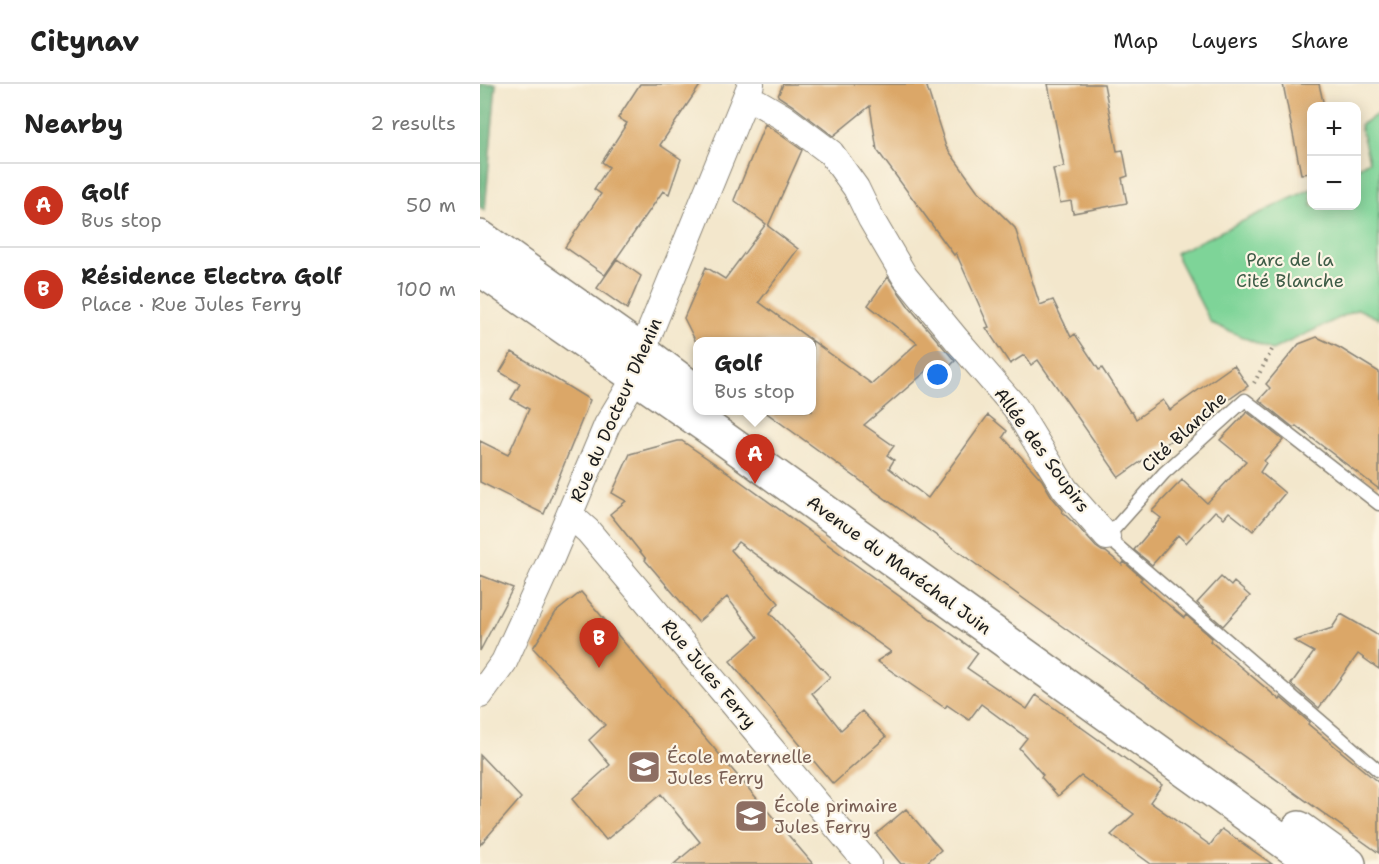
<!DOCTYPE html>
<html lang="en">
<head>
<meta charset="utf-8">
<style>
	body { margin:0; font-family:"Shantell Sans",sans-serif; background:#f6f6f6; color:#222 }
	.controls { position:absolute; right:18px; top:18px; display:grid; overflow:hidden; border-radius:12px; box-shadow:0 3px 15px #0003 }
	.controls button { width:54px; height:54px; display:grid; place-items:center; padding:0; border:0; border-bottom:2px solid #e0e0e0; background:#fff; color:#222; font:30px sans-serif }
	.you { position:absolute; left:458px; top:291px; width:21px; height:21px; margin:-15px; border:4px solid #fff; border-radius:50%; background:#1a73e8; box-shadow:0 0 0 9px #1a73e833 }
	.badge { display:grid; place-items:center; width:39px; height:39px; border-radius:50%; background:#c8321e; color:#fff; font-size:20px; font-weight:700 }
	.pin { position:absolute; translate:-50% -50px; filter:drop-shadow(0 2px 3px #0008) }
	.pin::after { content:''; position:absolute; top:32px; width:21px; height:18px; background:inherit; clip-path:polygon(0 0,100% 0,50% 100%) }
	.popup { position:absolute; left:213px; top:253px; width:123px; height:78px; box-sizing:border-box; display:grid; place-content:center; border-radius:12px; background:#fff; filter:drop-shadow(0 2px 4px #0005); font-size:20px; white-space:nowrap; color:#767676 }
	.popup b { font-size:22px; color:#222 }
	.popup::after { content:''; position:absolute; left:50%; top:100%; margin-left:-12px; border:12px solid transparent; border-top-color:#fff }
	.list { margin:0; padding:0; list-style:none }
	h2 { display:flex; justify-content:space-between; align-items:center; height:78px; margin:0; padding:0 24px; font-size:26px }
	h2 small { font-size:20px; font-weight:400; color:#767676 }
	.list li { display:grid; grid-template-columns:39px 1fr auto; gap:18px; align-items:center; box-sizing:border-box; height:84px; padding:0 24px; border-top:2px solid #e0e0e0 }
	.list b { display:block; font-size:22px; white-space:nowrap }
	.list p { margin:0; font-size:20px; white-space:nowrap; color:#767676 }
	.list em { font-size:20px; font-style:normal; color:#767676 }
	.map { position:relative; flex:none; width:899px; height:780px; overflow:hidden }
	header { display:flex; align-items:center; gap:36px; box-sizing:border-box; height:84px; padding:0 30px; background:#fff; border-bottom:2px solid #e0e0e0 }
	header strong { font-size:28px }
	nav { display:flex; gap:33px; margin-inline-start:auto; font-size:21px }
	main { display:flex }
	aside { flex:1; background:#fff }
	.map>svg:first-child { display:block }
</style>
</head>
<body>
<header>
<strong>Citynav</strong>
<nav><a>Map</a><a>Layers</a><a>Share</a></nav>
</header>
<main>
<aside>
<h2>Nearby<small>2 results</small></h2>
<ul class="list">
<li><span class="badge">A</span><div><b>Golf</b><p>Bus stop</p></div><em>50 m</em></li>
<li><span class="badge">B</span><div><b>Résidence Electra Golf</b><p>Place · Rue Jules Ferry</p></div><em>100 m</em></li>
</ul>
</aside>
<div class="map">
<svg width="899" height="780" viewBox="0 0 899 780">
	<rect width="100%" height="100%" fill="#fcf5e5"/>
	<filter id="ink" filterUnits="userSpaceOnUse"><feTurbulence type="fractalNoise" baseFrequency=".0167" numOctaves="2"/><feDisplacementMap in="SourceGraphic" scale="12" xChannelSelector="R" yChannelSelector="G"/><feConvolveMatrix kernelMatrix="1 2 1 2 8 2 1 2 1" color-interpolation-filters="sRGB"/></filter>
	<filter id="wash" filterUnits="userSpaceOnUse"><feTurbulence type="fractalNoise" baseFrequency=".008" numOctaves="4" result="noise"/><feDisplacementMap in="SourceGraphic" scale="24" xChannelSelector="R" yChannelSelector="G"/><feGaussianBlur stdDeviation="1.35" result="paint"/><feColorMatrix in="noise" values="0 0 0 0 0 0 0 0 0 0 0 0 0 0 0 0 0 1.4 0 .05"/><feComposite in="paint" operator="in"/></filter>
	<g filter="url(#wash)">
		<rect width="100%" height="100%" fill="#f3e7cc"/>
		<!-- green -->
		<path fill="#7ed498" stroke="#4d785a" stroke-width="1.5" d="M899 29V235L878 225 792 266 731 239 695 169 831 105 832 122H876L877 84 889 77 880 41Z"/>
		<!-- forest -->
		<path fill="#66b680" stroke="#41694e" stroke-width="1.5" d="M0 0H16L5 127 0 123Z"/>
		<g id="blocks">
			<!-- building -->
			<path fill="#dba767" d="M160 0H221L180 61 201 75 189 110 183 107 125 191 85 163 121 110 114 105 129 83 122 78 147 39 138 34Z
				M303 0H446L466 63 497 106 535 144 560 221 573 216 591 253 595 250 619 286 622 284 650 328H652L656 335 683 316 690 326 754 281 768 302 639 393 558 276 551 281 544 271 530 280 506 244 509 243 476 169 474 171 397 66 390 22 353 52 312 21 298 12Z
				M568 0H624L637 67 643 66 648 92 642 94 647 119 593 129 591 117 580 119 573 85 584 83Z
				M803 0H839L844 22H831V89L821 90Z
				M285 40 322 66 288 142 318 165 279 218 392 300 437 259 388 221 408 193 429 223 475 277 468 284 466 282 456 291 449 285 384 341 414 362 407 371 414 376 409 384 448 414 508 331 527 347 523 353 562 396 572 413 583 426 582 428 599 444 616 463 622 467 626 468 642 481 644 478 662 494 660 496 679 513 704 534 706 531 732 554 730 557 756 579 800 616 801 614 829 638 828 640 899 699V769L544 515 284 327H332V258H216L204 234 226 183 245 195 286 140 254 116Z
				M137 175 161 192 147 225 117 204Z
				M837 253 860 264 899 288V405L816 342 814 344 779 316 790 304 786 300 819 260Z
				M32 268 110 316 64 430 0 398V357L28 371 49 325 31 315 40 300 20 288Z
				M767 328 803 356 784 377 786 379 780 388 805 409 773 447 749 428 744 434 735 427 706 459 698 451 672 481 654 466 681 434 672 427 702 396 727 419 766 377 740 356Z
				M198 357H202L253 392 498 569 487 584 547 625 556 611 682 701 670 718 730 761 742 745 792 780H671L631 751 654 730 601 692 578 712 561 693 563 691 539 664 547 654 501 620 489 636 467 621 465 624 397 577 411 568 258 458 251 466 299 519 290 529 350 593 332 609 361 646 382 627 406 653 353 700 250 577 278 553 247 513 218 538 165 476 166 475 130 430 146 417 132 409 150 370Z
				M0 491 33 504 0 567Z
				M741 493 751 502 754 498 770 512 743 542 717 519Z
				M101 508 291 731 333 780H194L220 758 181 710 126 756 92 715 130 681 109 656 125 641 53 564 76 528Z
				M861 530 899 552V585L878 570 839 624 811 600 834 568 814 557 852 544Z
				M0 671 41 714 0 761Z
				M426 725 461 766 445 780H421L396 750Z"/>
		</g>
	</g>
	<g filter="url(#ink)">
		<use href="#blocks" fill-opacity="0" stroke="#888274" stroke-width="1.5"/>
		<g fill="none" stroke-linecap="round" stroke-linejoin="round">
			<!-- lane casing -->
			<g stroke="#888274" stroke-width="15">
				<path id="lane" d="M899 420 765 316 684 389 627 453 899 687"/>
			</g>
			<!-- street casing -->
			<g stroke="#888274" stroke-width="28">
				<path id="street" d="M267 12 303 33 351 69 376 104 391 135 425 193 477 256 535 323 585 405 627 453
					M90 431 108 447 388 780
					M0 611 24 578 69 479 127 341 151 301 171 245 271 0"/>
			</g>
			<!-- secondary casing -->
			<g stroke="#888274" stroke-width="36">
				<path id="secondary" d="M0 153 163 268 218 309
					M0 185 232 346 835 780
					M819 744 869 780"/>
			</g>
			<!-- path -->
			<path stroke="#888274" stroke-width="4" stroke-dasharray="1.5 4.5" stroke-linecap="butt" d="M774 299 792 266"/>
			<!-- lane -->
			<use href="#lane" stroke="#fff" stroke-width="12"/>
			<!-- street -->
			<use href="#street" stroke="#fff" stroke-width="26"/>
			<!-- secondary -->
			<use href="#secondary" stroke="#fff" stroke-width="33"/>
		</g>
	</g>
	<!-- icons -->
	<defs>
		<g id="school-square" transform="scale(1.725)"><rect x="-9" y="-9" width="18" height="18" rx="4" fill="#8d6e63" stroke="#fcf5e5"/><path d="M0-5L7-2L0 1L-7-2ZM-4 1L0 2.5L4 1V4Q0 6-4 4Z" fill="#fff"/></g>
	</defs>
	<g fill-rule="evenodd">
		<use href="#school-square" x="164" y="683"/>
		<use href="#school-square" x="271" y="732"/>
	</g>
	<g text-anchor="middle" stroke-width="4.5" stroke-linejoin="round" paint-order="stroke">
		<!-- park labels -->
		<g font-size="18" fill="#3e5c47" stroke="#fcf5e5">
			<text x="810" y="182">Parc de la<tspan x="810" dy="21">Cité Blanche</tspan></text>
		</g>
		<!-- street labels -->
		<g font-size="18" fill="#1c1c1c" stroke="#fcf5e5">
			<text transform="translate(136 326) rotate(-66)" y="6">Rue du Docteur Dhenin</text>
			<text transform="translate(704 348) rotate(-43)" y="6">Cité Blanche</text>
			<text transform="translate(562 366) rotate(54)" y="6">Allée des Soupirs</text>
			<text transform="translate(419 481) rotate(36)" y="6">Avenue du Maréchal Juin</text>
			<text transform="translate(229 590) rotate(50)" y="6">Rue Jules Ferry</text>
		</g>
		<!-- education labels -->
		<g font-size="18" fill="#785e54" stroke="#fcf5e5" text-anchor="start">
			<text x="187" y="679">École maternelle<tspan x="187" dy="21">Jules Ferry</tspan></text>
			<text x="294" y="728">École primaire<tspan x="294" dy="21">Jules Ferry</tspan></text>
		</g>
	</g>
</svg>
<div class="controls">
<button>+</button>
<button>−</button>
</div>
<div class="you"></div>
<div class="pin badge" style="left:275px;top:400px">A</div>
<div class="popup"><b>Golf</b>Bus stop</div>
<div class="pin badge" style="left:119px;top:584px">B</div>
</div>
</main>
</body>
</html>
